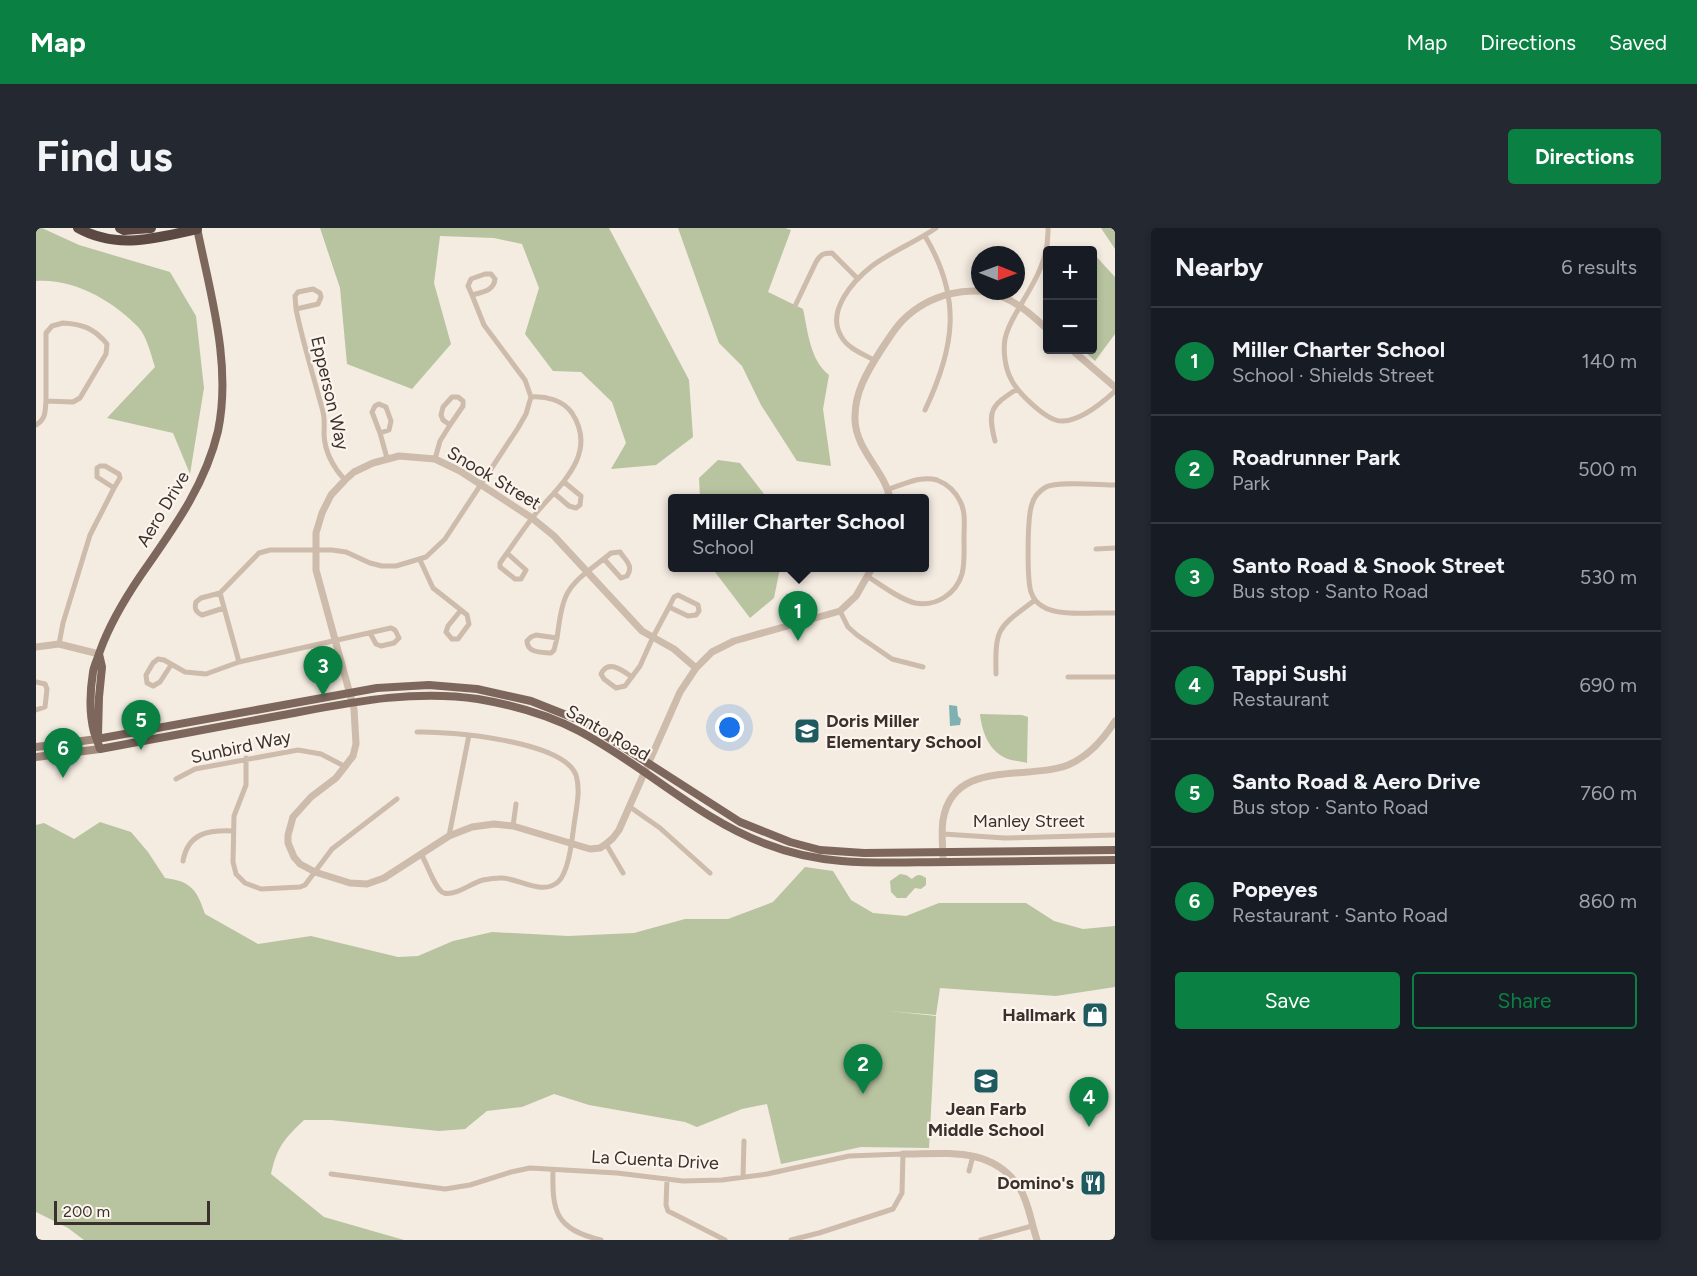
<!DOCTYPE html>
<html lang="en">
<head>
<meta charset="utf-8">
<style>
	body { margin:0; font-family:Figtree,sans-serif; background:#242831; color:#f1f3f6 }
	.controls { position:absolute; right:18px; top:18px; display:grid; overflow:hidden; border-radius:6px; box-shadow:0 3px 9px #0003 }
	.controls button { width:54px; height:54px; display:grid; place-items:center; padding:0; border:0; border-bottom:2px solid #363941; background:#171b24; color:#f1f3f6; font:30px sans-serif }
	.compass { position:absolute; left:935px; top:18px; width:54px; height:54px; border-radius:50%; background:#171b24; box-shadow:0 3px 9px #0003; rotate:91deg }
	.scale { position:absolute; left:18px; bottom:15px; width:156px; box-sizing:border-box; padding-left:6px; border:3px solid #3b302b; border-top:0; font-size:16px; line-height:21px; white-space:nowrap; color:#3b302b; -webkit-text-stroke:4px #fbf5ee; paint-order:stroke }
	.you { position:absolute; left:694px; top:500px; width:21px; height:21px; margin:-15px; border:4px solid #fff; border-radius:50%; background:#1a73e8; box-shadow:0 0 0 9px #1a73e833 }
	.badge { display:grid; place-items:center; width:39px; height:39px; border-radius:50%; background:#0b8043; color:#fff; font-size:20px; font-weight:700 }
	.pin { position:absolute; translate:-50% -50px; filter:drop-shadow(0 2px 3px #0008) }
	.pin::after { content:''; position:absolute; top:32px; width:21px; height:18px; background:inherit; clip-path:polygon(0 0,100% 0,50% 100%) }
	.popup { position:absolute; left:632px; top:266px; width:261px; height:78px; box-sizing:border-box; display:grid; place-content:center; border-radius:6px; background:#171b24; filter:drop-shadow(0 2px 4px #0005); font-size:20px; white-space:nowrap; color:#9ea1a6 }
	.popup b { font-size:22px; color:#f1f3f6 }
	.popup::after { content:''; position:absolute; left:50%; top:100%; margin-left:-12px; border:12px solid transparent; border-top-color:#171b24 }
	.list { margin:0; padding:0; list-style:none }
	h2 { display:flex; justify-content:space-between; align-items:center; height:78px; margin:0; padding:0 24px; font-size:26px }
	h2 small { font-size:20px; font-weight:400; color:#9ea1a6 }
	.list li { display:grid; grid-template-columns:39px 1fr auto; gap:18px; align-items:center; box-sizing:border-box; height:108px; padding:0 24px; border-top:2px solid #363941 }
	.list b { display:block; font-size:22px; white-space:nowrap }
	.list p { margin:0; font-size:20px; white-space:nowrap; color:#9ea1a6 }
	.list em { font-size:20px; font-style:normal; color:#9ea1a6 }
	.actions { display:flex; gap:12px; padding:18px 24px }
	.actions a { flex:1; padding:14px 0; border:2px solid #0b8043; border-radius:6px; text-align:center; font-size:21px; color:#0b8043 }
	.actions .main { background:#0b8043; color:#fff }
	.map { position:relative; flex:none; width:1079px; height:1012px; overflow:hidden; border-radius:6px }
	header { display:flex; align-items:center; gap:36px; box-sizing:border-box; height:84px; padding:0 30px; background:#0b8043; color:#fff }
	header strong { font-size:28px }
	nav { display:flex; gap:33px; margin-inline-start:auto; font-size:21px }
	.intro { display:flex; align-items:center; justify-content:space-between; box-sizing:border-box; height:144px; padding:0 36px }
	h1 { margin:0; font-size:42px }
	.button { padding:15px 27px; border-radius:6px; background:#0b8043; color:#fff; font-size:21px; font-weight:700 }
	main { display:flex; gap:36px; padding:0 36px }
	aside { flex:1; background:#171b24; border-radius:6px; box-shadow:0 3px 9px #0003 }
	.map>svg:first-child { display:block }
</style>
</head>
<body>
<header>
<strong>Map</strong>
<nav><a>Map</a><a>Directions</a><a>Saved</a></nav>
</header>
<div class="intro"><h1>Find us</h1><a class="button">Directions</a></div>
<main>
<div class="map">
<svg width="1079" height="1012" viewBox="0 0 1079 1012">
	<rect width="100%" height="100%" fill="#f4ebe1"/>
	<!-- green -->
	<path fill="#b8c4a0" d="M0 0H6L43 17 134 44 160 88 168 160 154 246 137 205 71 190 119 139C115 127 111 109 103 100 78 73 37 50 0 53Z
		M284 0H573L653 152 657 209 620 237 575 241 590 215 576 174 545 144 517 143 489 106 503 60 486 16 458 10 404 8 398 55 415 116 376 161 311 136 304 60Z
		M642 0H749L755 2 732 64 767 81C772 104 774 132 793 147L787 181 795 238 761 233 725 177 706 138 683 115Z
		M1065 0H1079V21Z
		M1057 25 1079 49V106L1059 133 1047 122H1056L1057 109 1061 104 1057 98Z
		M682 232 704 235 731 270H664L663 250Z
		M676 340H744L738 370 714 390Z
		M944 486 986 487 992 489 991 535C985 533 978 533 972 531 953 524 946 504 944 486Z
		M64 594 95 604 112 624 129 650C155 653 161 662 169 686L222 716 275 708 362 729 382 728 417 713 456 704 532 708 598 705 649 691H692L737 674 769 639 797 643 815 672 837 685 870 688 903 675H990L1018 693 1047 701 1079 698V759L1020 768 904 760 900 787 853 783 900 788 893 920 825 919 745 936 731 876 706 881 661 899 649 894 553 877 518 866 486 879 451 883 429 901 403 903 295 892H268C248 911 241 919 235 946L288 989 368 1012H48L32 1000 0 984V597L8 595 38 611Z
		M864 646 870 647 876 651C881 646 884 646 890 650V657L885 661 879 660 870 670H861L855 664 854 653Z"/>
	<!-- water -->
	<path fill="#7fb0b2" d="M913 477 921 478 922 488 925 491 924 497 914 498Z"/>
	<g fill="none" stroke-linecap="round" stroke-linejoin="round">
		<!-- minor -->
		<path stroke="#cdbbac" stroke-width="5" d="M1012 0C1013 28 1001 50 987 73 980 86 972 96 969 111 967 123 969 140 975 151 981 164 1012 195 1027 193 1046 192 1066 175 1079 163
			M889 8C926 70 919 119 889 182
			M449 46H455L459 51C458 63 446 64 436 67L432 58 435 51Z
			M277 61 284 65 285 69 282 76 260 81 259 68 262 64Z
			M759 78 780 34C784 27 787 25 796 25L822 51
			M260 81C267 116 278 149 287 184 289 191 288 199 288 207 289 225 297 239 309 252
			M27 95C46 96 58 100 71 116L70 126 44 170 37 174 10 173V105L16 98Z
			M838 132C827 126 811 120 805 108 790 83 817 53 836 38 856 23 880 14 900 0
			M416 169H422L427 173V178L414 197 407 192 405 187 407 179Z
			M343 176 350 179 355 193 353 202 344 205 336 184 339 178Z
			M0 197C10 191 9 184 10 173
			M344 205 351 230
			M959 213C951 182 955 178 981 161
			M399 231 404 213 414 197
			M64 238H69L83 246 84 250 78 260 61 249V240Z
			M1079 257C1064 257 1022 253 1010 259 1003 263 998 269 996 276 991 289 991 352 995 364 997 370 1001 375 1006 378 1021 389 1060 384 1079 385
			M518 265 533 278 540 280 544 277 545 268 528 254
			M1060 321 1079 320
			M471 325C481 311 490 297 501 284 526 255 562 225 536 185 527 172 510 168 495 169
			M471 325 490 342 485 351H479L464 339V335Z
			M384 332 397 360 425 382
			M831 348C845 357 863 371 879 375 900 379 920 366 926 346 929 335 928 321 928 310 928 298 930 284 924 273 919 263 911 256 901 252 885 247 867 257 852 261
			M184 365 165 370 160 374C158 381 160 384 166 387L188 380
			M642 367 662 377 663 383 660 387 652 388 633 379 638 369Z
			M425 382 431 387 433 396 422 411H416L410 404 412 398Z
			M804 383 812 399 821 407 856 431 887 439
			M500 407 521 410 518 422 515 425C505 424 491 425 491 413L495 409Z
			M521 410C523 397 524 381 530 368 538 350 560 338 575 325L584 324C590 333 598 338 591 348L585 350 568 331
			M23 416 27 395 54 307 78 260
			M203 434 184 365 223 325 234 322H296L310 324 334 335 346 338H360L390 329 409 311 482 200 490 186 495 169 489 152 448 97 436 67
			M135 437 124 454 117 458 111 455 110 447 117 435 122 431 128 432 149 444 170 446 203 434 355 400 359 402 363 410 358 415 345 418 340 416 334 405
			M960 446C959 398 962 400 999 372
			M596 449C586 442 572 431 565 446L568 451 580 460 589 458 604 438 617 409 633 379
			M1032 449H1079
			M0 454 9 456 11 461 9 479 0 482
			M381 504C414 503 527 513 540 547 545 562 540 582 538 597 536 611 533 644 522 654 506 668 483 650 465 650 459 650 452 651 447 652 435 655 420 668 408 665 399 662 391 635 385 626
			M210 530V557L198 588 197 634 200 646 209 655 225 661 264 659 269 657 296 621 361 571
			M140 551 159 541 262 522 285 526 310 539
			M594 579 624 600 674 645
			M477 598 480 576
			M907 606 969 610 1079 607
			M413 608 433 507
			M570 616 587 645
			M147 633C152 605 172 602 197 603
			M517 942C516 985 520 1001 565 1012
			M933 943 937 928
			M295 946 409 961 434 957 475 944 494 940 581 945 647 953 686 952 731 946 813 928 867 926 866 965 857 981 783 1005 755 1012
			M707 949 708 913
			M631 951 630 977 632 983 689 1012
			M945 1012 996 998"/>
		<!-- tertiary -->
		<path stroke="#cdbbac" stroke-width="7" d="M1036 122 1079 159
			M854 270C848 242 820 222 819 192 818 165 831 144 845 122 852 112 858 101 867 92 892 67 934 55 967 69 984 76 998 89 1011 101
			M0 419 23 416 63 426
			M660 440 638 421 606 403 518 308 496 290 424 243 399 231 363 228 337 235 318 244 309 252 295 267 286 285 280 305V342L318 481 320 516 317 528 300 550 275 569 257 589 252 607V615L258 629 264 636 279 644 314 655 331 656 348 650 413 608 436 599 458 596 477 598 554 621 564 620 570 616 577 610 583 602 644 464 660 440 676 424 698 413 804 383 820 368 836 340
			M907 634C907 620 905 605 907 592 917 530 991 553 1032 537 1053 528 1067 512 1079 493
			M867 926C909 926 956 918 983 959 993 974 995 995 1001 1012"/>
		<!-- secondary -->
		<path stroke="#a18a7d" stroke-width="8" d="M0 519 61 511
			M0 529 64 521"/>
		<!-- primary -->
		<path stroke="#7d675c" stroke-width="8" d="M161 0C174 65 196 136 182 203 169 258 137 301 105 347 88 372 74 395 64 423 62 430 58 437 57 444 54 463 53 485 58 504 60 509 62 515 64 521 125 510 186 498 247 487 312 475 376 461 442 471 477 477 513 487 543 503 608 537 661 590 730 616 791 640 850 634 914 634 969 633 1024 633 1079 632
			M62 507 63 469 66 439 63 426
			M61 511 341 460 393 457 441 461 495 473 548 494 704 594 754 614 784 622 828 625 1079 622"/>
		<!-- motorway -->
		<path stroke="#5c4a42" stroke-width="10" d="M42 0C81 22 120 10 161 1
			M84 0 88 2 115 0"/>
	</g>
	<!-- icons -->
	<defs>
		<g id="school-square" transform="scale(1.35)"><rect x="-9" y="-9" width="18" height="18" rx="4" fill="#1f5a5e" stroke="#fbf5ee"/><path d="M0-5L7-2L0 1L-7-2ZM-4 1L0 2.5L4 1V4Q0 6-4 4Z" fill="#fff"/></g>
		<g id="shop-square" transform="scale(1.35)"><rect x="-9" y="-9" width="18" height="18" rx="4" fill="#1f5a5e" stroke="#fbf5ee"/><path d="M-5-2.5h2.3a2.7 3.5 0 0 1 5.4 0H5L5.5 6h-11ZM-1.5-2.5h3a1.5 2.3 0 0 0-3 0Z" fill="#fff"/></g>
		<g id="restaurant-square" transform="scale(1.35)"><rect x="-9" y="-9" width="18" height="18" rx="4" fill="#1f5a5e" stroke="#fbf5ee"/><path d="M-5-6h1v4h1v-4h1v4h1v-4h1v5L-1.5 .5V6h-2V.5L-5-1ZM5-6V6H3V1.5H1.5Q1.5-4 5-6Z" fill="#fff"/></g>
	</defs>
	<g fill-rule="evenodd">
		<use href="#school-square" x="771" y="503"/>
		<use href="#shop-square" x="1059" y="787"/>
		<use href="#school-square" x="950" y="853"/>
		<use href="#restaurant-square" x="1057" y="955"/>
	</g>
	<g text-anchor="middle" stroke-width="4.5" stroke-linejoin="round" paint-order="stroke">
		<!-- street labels -->
		<g font-size="18" fill="#3b302b" stroke="#fbf5ee">
			<text transform="translate(294 165) rotate(77)" y="6">Epperson Way</text>
			<text transform="translate(458 250) rotate(31)" y="6">Snook Street</text>
			<text transform="translate(127 281) rotate(-59)" y="6">Aero Drive</text>
			<text transform="translate(572 505) rotate(30)" y="6">Santo Road</text>
			<text transform="translate(205 519) rotate(-12)" y="6">Sunbird Way</text>
			<text x="993" y="599">Manley Street</text>
			<text transform="translate(619 932) rotate(3)" y="6">La Cuenta Drive</text>
		</g>
		<!-- poi labels -->
		<g font-size="18" font-weight="bold" fill="#3b302b" stroke="#fbf5ee" text-anchor="end">
			<text x="790" y="499" text-anchor="start">Doris Miller<tspan x="790" dy="21">Elementary School</tspan></text>
			<text x="1040" y="793">Hallmark</text>
			<text x="950" y="887" text-anchor="middle">Jean Farb<tspan x="950" dy="21">Middle School</tspan></text>
			<text x="1038" y="961">Domino's</text>
		</g>
	</g>
</svg>
<div class="controls">
<button>+</button>
<button>−</button>
</div>
<svg class="compass" viewBox="-18 -18 36 36"><path d="M0-13l5 13h-10z" fill="#e53935"/><path d="M0 13l5-13h-10z" fill="#9ea1a6"/></svg>
<div class="scale">200 m</div>
<div class="you"></div>
<div class="pin badge" style="left:762px;top:413px">1</div>
<div class="popup"><b>Miller Charter School</b>School</div>
<div class="pin badge" style="left:827px;top:866px">2</div>
<div class="pin badge" style="left:287px;top:468px">3</div>
<div class="pin badge" style="left:1053px;top:899px">4</div>
<div class="pin badge" style="left:105px;top:522px">5</div>
<div class="pin badge" style="left:27px;top:550px">6</div>
</div>
<aside>
<h2>Nearby<small>6 results</small></h2>
<ul class="list">
<li><span class="badge">1</span><div><b>Miller Charter School</b><p>School · Shields Street</p></div><em>140 m</em></li>
<li><span class="badge">2</span><div><b>Roadrunner Park</b><p>Park</p></div><em>500 m</em></li>
<li><span class="badge">3</span><div><b>Santo Road &amp; Snook Street</b><p>Bus stop · Santo Road</p></div><em>530 m</em></li>
<li><span class="badge">4</span><div><b>Tappi Sushi</b><p>Restaurant</p></div><em>690 m</em></li>
<li><span class="badge">5</span><div><b>Santo Road &amp; Aero Drive</b><p>Bus stop · Santo Road</p></div><em>760 m</em></li>
<li><span class="badge">6</span><div><b>Popeyes</b><p>Restaurant · Santo Road</p></div><em>860 m</em></li>
</ul>
<div class="actions"><a class="main">Save</a><a>Share</a></div>
</aside>
</main>
</body>
</html>
